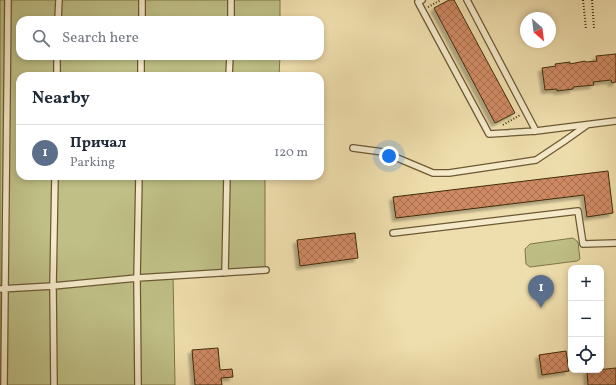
<!DOCTYPE html>
<html lang="en">
<head>
<meta charset="utf-8">
<style>
	body { margin:0; font-family:Vollkorn,serif; background:#f6f6f7; color:#1f2937 }
	.controls { position:absolute; right:12px; bottom:12px; display:grid; overflow:hidden; border-radius:8px; box-shadow:0 2px 6px #0003 }
	.controls button { width:36px; height:36px; display:grid; place-items:center; padding:0; border:0; border-bottom:1px solid #e0e1e3; background:#fff; color:#1f2937; font:20px sans-serif }
	.compass { position:absolute; left:520px; top:12px; width:36px; height:36px; border-radius:50%; background:#fff; box-shadow:0 2px 6px #0003; rotate:152deg }
	.you { position:absolute; left:389px; top:156px; width:14px; height:14px; margin:-10px; border:3px solid #fff; border-radius:50%; background:#1a73e8; box-shadow:0 0 0 6px #1a73e833 }
	.badge { display:grid; place-items:center; width:26px; height:26px; border-radius:50%; background:#8f2418; color:#fff; font-size:13px; font-weight:700 }
	.pin { position:absolute; translate:-50% -33px; filter:drop-shadow(0 1px 2px #0008) }
	.pin::after { content:''; position:absolute; top:21px; width:14px; height:12px; background:inherit; clip-path:polygon(0 0,100% 0,50% 100%) }
	.list { margin:0; padding:0; list-style:none }
	h2 { display:flex; justify-content:space-between; align-items:center; height:52px; margin:0; padding:0 16px; font-size:17px }
	h2 small { font-size:13px; font-weight:400; color:#747a83 }
	.list li { display:grid; grid-template-columns:26px 1fr auto; gap:12px; align-items:center; box-sizing:border-box; height:56px; padding:0 16px; border-top:1px solid #e0e1e3 }
	.list b { display:block; font-size:15px; white-space:nowrap }
	.list p { margin:0; font-size:13px; white-space:nowrap; color:#747a83 }
	.list em { font-size:13px; font-style:normal; color:#747a83 }
	.icon { flex:none; width:22px; height:22px; fill:none; stroke:currentColor; stroke-width:2; stroke-linecap:round; stroke-linejoin:round }
	.map { position:relative; flex:none; width:616px; height:385px; overflow:hidden }
	.search { position:absolute; background:#fff; box-shadow:0 2px 6px #0003; left:16px; top:16px; width:308px; height:44px; display:flex; align-items:center; gap:10px; box-sizing:border-box; padding:0 14px; border-radius:12px; color:#747a83; font-size:15px }
	.panel { position:absolute; background:#fff; box-shadow:0 2px 6px #0003; left:16px; top:72px; width:308px; height:108px; border-radius:12px }
	.map>svg:first-child { display:block }
</style>
</head>
<body>
<div class="map">
<svg width="616" height="385" viewBox="0 0 616 385">
	<defs>
		<pattern id="building-cross-hatch" width="8" height="8" patternUnits="userSpaceOnUse"><rect width="8" height="8" fill="#cf8a64"/><path d="M0 0l8 8M0 8l8-8" fill="none" stroke="#aa7151"/></pattern>
		<filter id="shadow"><feDropShadow dx="-3.5" dy="3.5" stdDeviation="1" flood-color="#0004"/></filter>
	</defs>
	<rect width="100%" height="100%" fill="#efdead"/>
	<filter id="stains"><feTurbulence type="fractalNoise" baseFrequency=".005" numOctaves="4"/><feColorMatrix values="0 0 0 0 .2 0 0 0 0 .09 0 0 0 0 .02 0 0 0 .5 -.17"/></filter>
	<radialGradient id="worn" r=".72"><stop offset=".6" stop-color="#630" stop-opacity="0"/><stop offset="1" stop-color="#630" stop-opacity=".3"/></radialGradient>
	<!-- garden -->
	<path fill="#bfc086" stroke="#807648" d="M0 0H280V20H20V56H280L279 76H20V176H265V267L173 273 175 385H0Z
		M573 238 578 242 580 259 577 261 530 267 526 264 525 249 530 244Z"/>
	<!-- building -->
	<path fill="url(#building-cross-hatch)" stroke="#412c0a" filter="url(#shadow)" d="M449 0H454L515 113 495 123 434 8Z
		M616 54V82L612 83 611 80 593 82 594 85 573 87V89L557 91V89L545 90 542 68 556 66 555 64 570 62V64L585 61 586 62 597 61 596 56Z
		M608 171 613 213 587 217 584 195 396 218 393 197Z
		M355 233 358 258 300 266 297 240Z
		M218 348 220 370 232 369 233 377 221 378 222 385H195L192 350Z
		M566 351 569 371 542 375 539 355Z
		M616 368V385H588L587 371Z"/>
	<g fill="none" stroke-linecap="round" stroke-linejoin="round">
		<!-- lane casing -->
		<g stroke="#6c5833" stroke-width="8">
			<path id="lane" d="M422 0 418 2 489 134 536 131 616 121
				M467 0 536 131
				M58 20 59 0
				M142 20V0
				M231 20V0
				M57 76V56
				M141 76V56
				M229 76 230 56
				M353 148 383 152 433 173H449L536 160 563 142 587 125
				M393 233 578 211 583 244 616 243
				M225 273 227 176
				M0 289 53 286 137 278 266 270
				M4 385 8 0
				M54 385 53 286 55 176
				M138 385 137 278 139 176"/>
		</g>
		<!-- path -->
		<path stroke="#412c0a" stroke-width="2" stroke-dasharray="1 2" stroke-linecap="butt" d="M583 0 586 29
			M592 0 594 28
			M428 7 441 0
			M503 125 520 115"/>
		<!-- lane -->
		<use href="#lane" stroke="#f5eaca" stroke-width="5.5"/>
	</g>
	<rect width="100%" height="100%" filter="url(#stains)"/>
	<rect width="100%" height="100%" fill="url(#worn)"/>
</svg>
<div class="controls">
<button>+</button>
<button>−</button>
<button><svg class="icon" aria-label="locate" viewBox="0 0 24 24"><circle cx="12" cy="12" r="6"/><path d="M12 2v4M12 18v4M2 12h4M18 12h4"/></svg></button>
</div>
<svg class="compass" viewBox="-18 -18 36 36"><path d="M0-13l5 13h-10z" fill="#e53935"/><path d="M0 13l5-13h-10z" fill="#747a83"/></svg>
<div class="you"></div>
<div class="pin badge" style="left:541px;top:308px;background:#5c6f8a">1</div>
<div class="search"><svg class="icon" aria-label="search" viewBox="0 0 24 24"><circle cx="10" cy="10" r="6"/><path d="M15 15l6 6"/></svg>Search here</div>
<section class="panel">
<h2>Nearby<small></small></h2>
<ul class="list">
<li><span class="badge" style="background:#5c6f8a">1</span><div><b>Причал</b><p>Parking</p></div><em>120 m</em></li>
</ul>
</section>
</div>
</body>
</html>
